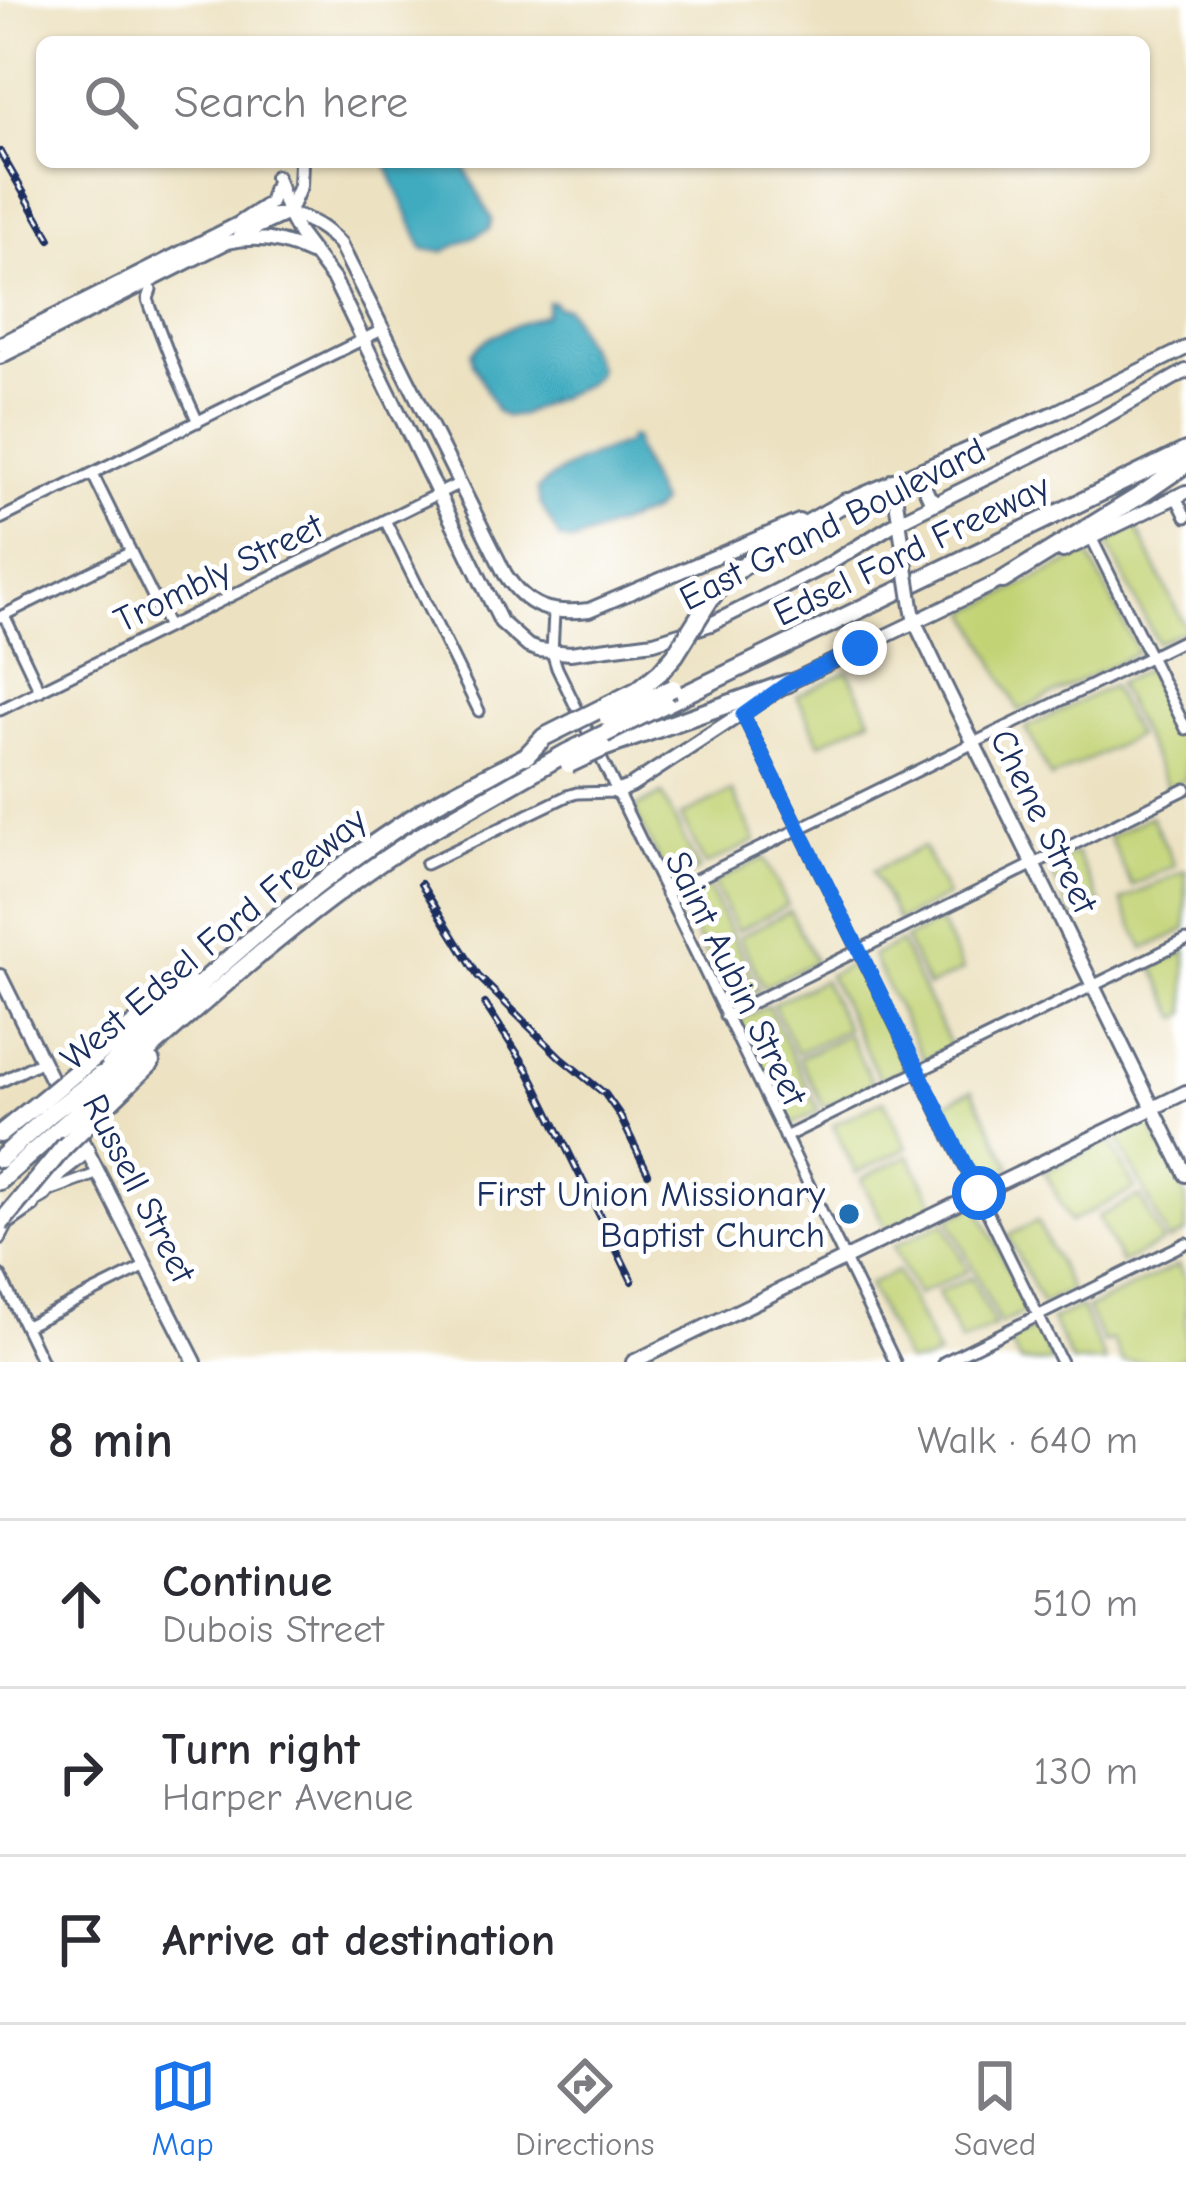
<!DOCTYPE html>
<html lang="en">
<head>
<meta charset="utf-8">
<style>
	body { margin:0; font-family:"Comic Neue",sans-serif; background:#f2f2f3; color:#2b2b33 }
	.stop { position:absolute; width:36px; height:36px; margin:-27px; border:9px solid #1a73e8; border-radius:50%; background:#fff }
	.stop.end { background:#1a73e8; border-color:#fff; box-shadow:0 3px 12px #0008 }
	.list { margin:0; padding:0; list-style:none }
	h2 { display:flex; justify-content:space-between; align-items:center; height:156px; margin:0; padding:0 48px; font-size:51px }
	h2 small { font-size:39px; font-weight:400; color:#7c7c81 }
	.list li { display:grid; grid-template-columns:78px 1fr auto; gap:36px; align-items:center; box-sizing:border-box; height:168px; padding:0 48px; border-top:3px solid #e1e1e2 }
	.list b { display:block; font-size:45px; white-space:nowrap }
	.list p { margin:0; font-size:39px; white-space:nowrap; color:#7c7c81 }
	.list em { font-size:39px; font-style:normal; color:#7c7c81 }
	.icon { flex:none; width:66px; height:66px; fill:none; stroke:currentColor; stroke-width:2; stroke-linecap:round; stroke-linejoin:round }
	.map { position:relative; flex:none; width:1186px; height:1362px; overflow:hidden }
	.search { position:absolute; background:#fff; box-shadow:0 3px 9px #0004; left:36px; right:36px; top:36px; height:132px; display:flex; align-items:center; gap:30px; box-sizing:border-box; padding:0 42px; border-radius:18px; color:#7c7c81; font-size:45px }
	.sheet { height:660px; background:#fff }
	nav { display:flex; justify-content:space-around; align-items:center; box-sizing:border-box; height:168px; border-top:3px solid #e1e1e2; background:#fff; font-size:33px; color:#7c7c81 }
	nav a { display:grid; justify-items:center; gap:6px }
	nav .on { color:#1a73e8 }
	.map>svg:first-child { display:block }
</style>
</head>
<body>
<div class="map">
<svg width="1186" height="1362" viewBox="0 0 1186 1362">
	<rect width="100%" height="100%" fill="#fff"/>
	<filter id="ink" filterUnits="userSpaceOnUse"><feTurbulence type="fractalNoise" baseFrequency=".00833" numOctaves="2"/><feDisplacementMap in="SourceGraphic" scale="24" xChannelSelector="R" yChannelSelector="G"/><feConvolveMatrix kernelMatrix="1 2 1 2 8 2 1 2 1" color-interpolation-filters="sRGB"/></filter>
	<filter id="wash" filterUnits="userSpaceOnUse"><feTurbulence type="fractalNoise" baseFrequency=".004" numOctaves="4" result="noise"/><feDisplacementMap in="SourceGraphic" scale="48" xChannelSelector="R" yChannelSelector="G"/><feGaussianBlur stdDeviation="2.7" result="paint"/><feColorMatrix in="noise" values="0 0 0 0 0 0 0 0 0 0 0 0 0 0 0 0 0 1.4 0 .05"/><feComposite in="paint" operator="in"/></filter>
	<g filter="url(#wash)">
		<rect width="100%" height="100%" fill="#ece1c0"/>
		<!-- green -->
		<path fill="#c2d375" stroke="#6e816a" stroke-width="3" d="M1136 527 1186 629 1157 643 1107 542Z
			M1088 553 1138 652 1019 711 969 612Z
			M1146 669 1186 751V779L1168 788 1117 684Z
			M848 671 871 718 820 743 797 696Z
			M1111 686 1136 736 1051 778 1026 728Z
			M732 791 756 841 705 865 681 816Z
			M662 794 699 870 670 883 634 809Z
			M1151 816 1175 865 1132 886 1109 837Z
			M923 847 947 896 898 921 873 871Z
			M1076 853 1101 904 1073 917 1048 866Z
			M764 858 788 905 737 931 713 883Z
			M1186 870V929L1144 949 1121 901Z
			M707 885 759 990 730 1004 678 899Z
			M790 911 815 961 764 987 739 937Z
			M940 922 963 970 928 987 905 939Z
			M900 942 951 1047 924 1060 872 956Z
			M1186 951V1014L1178 1018 1153 967Z
			M857 962 908 1067 880 1080 829 975Z
			M823 980 847 1029 797 1053 773 1004Z
			M768 1006 819 1111 789 1126 738 1021Z
			M848 1034 873 1083 824 1107 799 1058Z
			M972 1090 1011 1167 983 1181 945 1104Z
			M884 1100 907 1148 856 1173 833 1125Z
			M1148 1120 1186 1196V1232L1169 1241 1117 1136Z
			M1110 1140 1135 1189 1070 1222 1045 1172Z
			M909 1155 935 1205 886 1229 861 1179Z
			M1140 1196 1163 1242 1121 1263 1098 1217Z
			M977 1205 1028 1311 1000 1324 949 1219Z
			M1037 1221 1071 1290 1042 1304 1008 1236Z
			M944 1222 968 1271 917 1295 893 1247Z
			M1178 1265 1186 1281V1356L1174 1362H1123L1112 1340 1104 1343 1087 1309Z
			M897 1271 938 1355 925 1362H906L868 1285Z
			M971 1277 995 1326 961 1342 937 1293Z
			M1080 1307 1106 1362H1072L1052 1320Z
			M1036 1328 1053 1362H1020L1009 1341Z"/>
		<!-- water -->
		<path fill="#40abbf" stroke="#2e6d8e" stroke-width="3" d="M385 162H462L492 220 489 229 443 252 423 249Z
			M548 302H553L557 307 567 308 598 368 595 377 587 384 520 415 506 417 497 412 473 363 472 353C488 332 522 324 546 314Z
			M630 437 635 438 636 449 660 503 653 511 573 542 560 539 540 503 537 490C560 466 596 454 626 443Z"/>
	</g>
	<g filter="url(#ink)">
		<g fill="none" stroke-linecap="round" stroke-linejoin="round">
			<!-- street casing -->
			<g stroke="#646d80" stroke-width="15">
				<path id="street" d="M151 290 148 299 151 308 176 373 198 422
					M93 475 168 627
					M1176 497 1186 517
					M0 519 384 329
					M385 520 479 711
					M1091 537 1186 729
					M554 613 552 652 557 668 895 1362
					M4 615 40 691
					M0 617 131 552
					M0 710 460 483
					M743 715 1061 1362
					M426 864 567 796 577 793 616 792
					M666 894 1186 639
					M725 1016 1186 789
					M0 1082 42 1061
					M785 1137 1186 940
					M44 1193 99 1173
					M0 1239 8 1224 34 1206
					M0 1275 42 1362
					M26 1326 146 1266
					M944 1362 1186 1243"/>
			</g>
			<!-- secondary casing -->
			<g stroke="#646d80" stroke-width="18">
				<path id="secondary" d="M276 177 288 213 299 234 334 280 501 622 528 646 539 650 570 653 654 642 711 624 826 566 899 521 1075 434 1186 371
					M238 224C279 208 309 211 340 244L505 574C527 608 551 615 589 610L799 521
					M240 235 288 213 300 186 301 162
					M0 344 238 224 270 203 276 184
					M0 357 227 242C256 235 283 239 310 253
					M932 465 924 486 929 497 937 502
					M893 480 904 554
					M840 504 1056 412 1186 348
					M1063 551 1186 492
					M912 607 915 622 946 687 1186 1175
					M616 792 631 786 788 683 1006 578
					M0 976 58 1093
					M75 1127 195 1362
					M633 1362 1186 1092"/>
			</g>
			<!-- highway casing -->
			<g stroke="#646d80" stroke-width="22">
				<path id="highway" d="M1003 580 1141 495 1186 464
					M710 599C745 554 798 530 846 502
					M665 704 1186 451
					M603 748 788 683
					M96 1056 188 981
					M100 1075C206 978 312 878 436 803 465 786 496 772 526 756
					M106 1088C205 1001 305 909 417 838
					M117 1095 151 1062
					M0 1134 41 1101
					M0 1159 49 1115
					M0 1181 60 1128
					M12 1211 43 1193 63 1168 86 1150"/>
			</g>
			<!-- street -->
			<use href="#street" stroke="#fff" stroke-width="9"/>
			<!-- secondary -->
			<use href="#secondary" stroke="#fff" stroke-width="12"/>
			<!-- highway -->
			<use href="#highway" stroke="#fff" stroke-width="16"/>
			<!-- rail casing -->
			<g stroke="#1b2f5e" stroke-width="8">
				<path id="rail" d="M0 152 50 239
					M421 884 478 976 561 1058 605 1094 619 1114 648 1173
					M485 1004 528 1070 632 1281"/>
			</g>
			<!-- rail -->
			<use href="#rail" stroke="#fff" stroke-width="3" stroke-dasharray="9" stroke-linecap="butt"/>
			<!-- secondary-bridge casing -->
			<g stroke="#646d80" stroke-width="18" stroke-linecap="butt">
				<path id="secondary-bridge" d="M904 554 912 607"/>
			</g>
			<!-- highway-bridge casing -->
			<g stroke="#646d80" stroke-width="22" stroke-linecap="butt">
				<path id="highway-bridge" d="M608 718 673 688
					M526 756 544 737 638 690 660 672 675 655 710 599
					M569 764 603 748
					M417 838 566 753 665 704
					M41 1101 96 1056
					M49 1115 100 1075
					M60 1128 106 1088
					M0 1224 64 1147 117 1095"/>
			</g>
			<!-- secondary-bridge -->
			<use href="#secondary-bridge" stroke="#fff" stroke-width="12"/>
			<!-- highway-bridge -->
			<use href="#highway-bridge" stroke="#fff" stroke-width="16"/>
		</g>
	</g>
	<g fill="none" stroke-linecap="round" stroke-linejoin="round" filter="url(#ink)">
		<!-- route -->
		<path stroke="#1a73e8" stroke-width="15" d="M860 648 788 683 743 715 979 1193"/>
	</g>
	<!-- markers -->
	<circle fill="#1f6fb2" stroke="#fff" stroke-width="4.5" cx="849" cy="1214" r="12"/>
	<g text-anchor="middle" stroke-width="10" stroke-linejoin="round" paint-order="stroke">
		<!-- street labels -->
		<g font-size="36" fill="#1b2f5e" stroke="#fff">
			<text transform="translate(832 523) rotate(-27)" y="13">East Grand Boulevard</text>
			<text transform="translate(911 549) rotate(-26)" y="13">Edsel Ford Freeway</text>
			<text transform="translate(218 572) rotate(-26)" y="13">Trombly Street</text>
			<text transform="translate(1045 821) rotate(64)" y="13">Chene Street</text>
			<text transform="translate(213 938) rotate(-40)" y="13">West Edsel Ford Freeway</text>
			<text transform="translate(737 978) rotate(64)" y="13">Saint Aubin Street</text>
			<text transform="translate(140 1188) rotate(63)" y="13">Russell Street</text>
		</g>
		<!-- poi labels -->
		<g font-size="36" fill="#1b2f5e" stroke="#fff" text-anchor="end">
			<text x="825" y="1206">First Union Missionary<tspan x="825" dy="41">Baptist Church</tspan></text>
		</g>
	</g>
</svg>
<div class="stop" style="left:979px;top:1193px"></div>
<div class="stop end" style="left:860px;top:648px"></div>
<div class="search"><svg class="icon" aria-label="search" viewBox="0 0 24 24"><circle cx="10" cy="10" r="6"/><path d="M15 15l6 6"/></svg>Search here</div>
</div>
<section class="sheet">
<h2>8 min<small>Walk · 640 m</small></h2>
<ul class="list">
<li><svg class="icon" aria-label="ahead" viewBox="0 0 24 24"><path d="M12 20V5M6 11l6-6 6 6"/></svg><div><b>Continue</b><p>Dubois Street</p></div><em>510 m</em></li>
<li><svg class="icon" aria-label="right" viewBox="0 0 24 24"><path d="M7 20v-9h11M14 6l5 5-5 5"/></svg><div><b>Turn right</b><p>Harper Avenue</p></div><em>130 m</em></li>
<li><svg class="icon" aria-label="arrive" viewBox="0 0 24 24"><path d="M6 21V4h12l-3 4 3 4H6"/></svg><div><b>Arrive at destination</b></div></li>
</ul>
</section>
<nav>
<a class="on"><svg class="icon" aria-label="map" viewBox="0 0 24 24"><path d="M3 6l6-2 6 2 6-2v14l-6 2-6-2-6 2zM9 4v14M15 6v14"/></svg>Map</a>
<a><svg class="icon" aria-label="directions" viewBox="0 0 24 24"><path d="M12 3l9 9-9 9-9-9zM9 14v-3h6M13 9l2 2-2 2"/></svg>Directions</a>
<a><svg class="icon" aria-label="saved" viewBox="0 0 24 24"><path d="M7 4h10v16l-5-4-5 4z"/></svg>Saved</a>
</nav>
</body>
</html>
